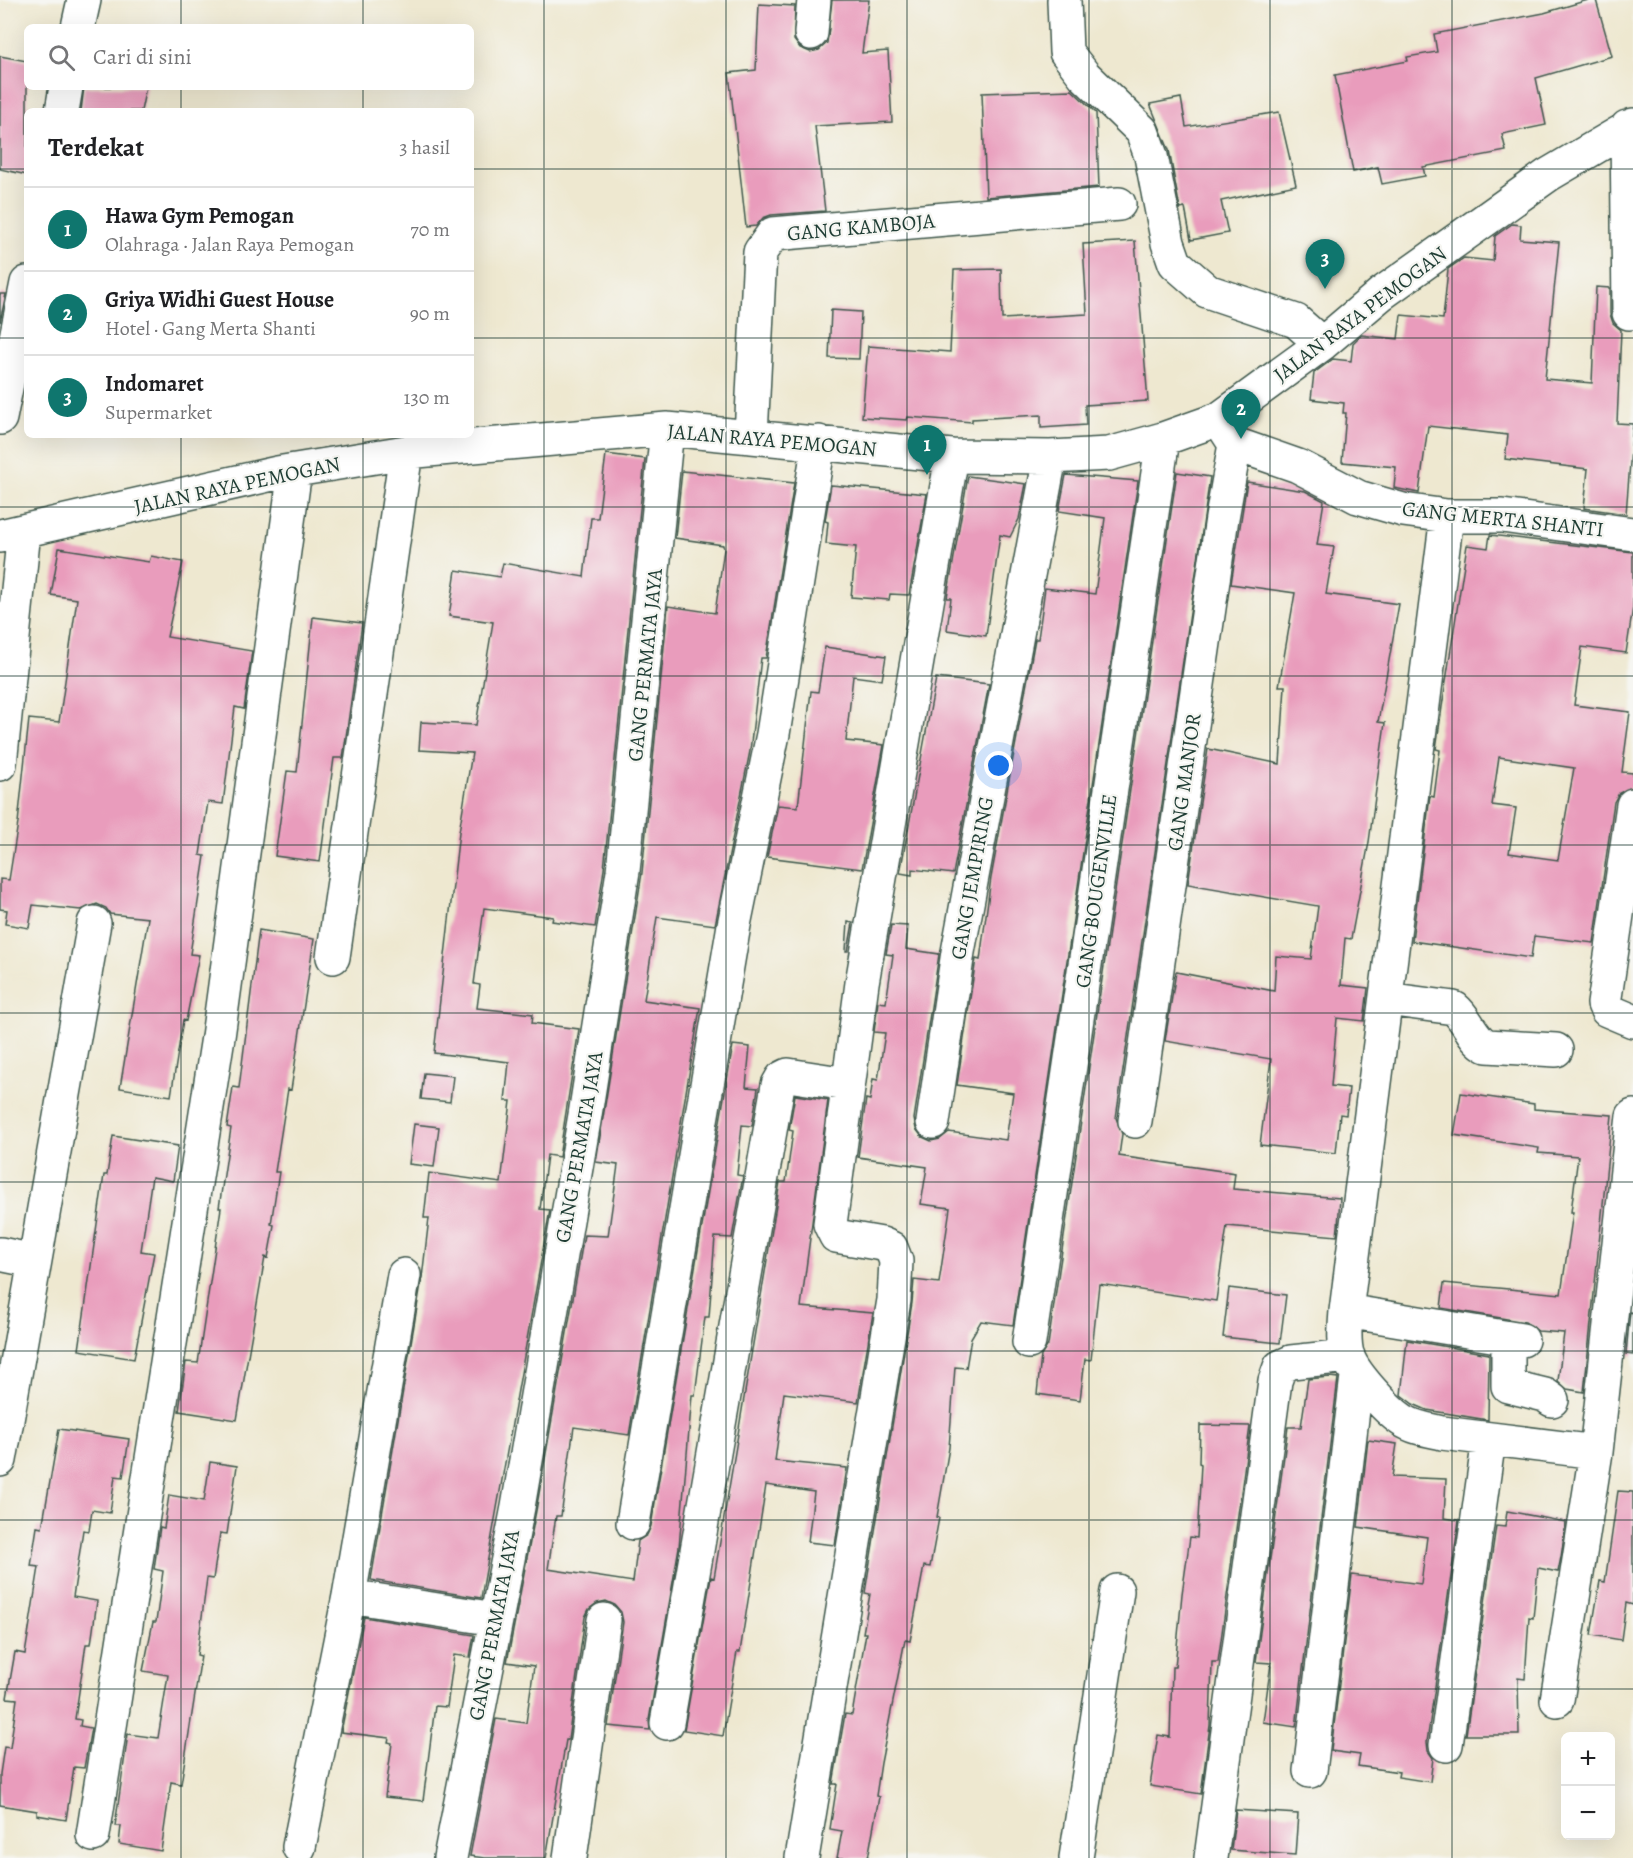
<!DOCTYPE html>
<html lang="id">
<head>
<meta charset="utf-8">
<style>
	body { margin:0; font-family:Alegreya,serif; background:#f6f6f6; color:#202124 }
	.controls { position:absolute; right:18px; bottom:18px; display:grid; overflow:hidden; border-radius:9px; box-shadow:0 6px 24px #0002 }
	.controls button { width:54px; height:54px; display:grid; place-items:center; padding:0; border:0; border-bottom:2px solid #e0e0e0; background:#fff; color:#202124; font:30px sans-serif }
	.you { position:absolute; left:999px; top:766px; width:21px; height:21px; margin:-15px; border:4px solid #fff; border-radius:50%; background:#1a73e8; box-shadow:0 0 0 9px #1a73e833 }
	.badge { display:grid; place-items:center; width:39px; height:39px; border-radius:50%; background:#0f766e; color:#fff; font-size:20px; font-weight:700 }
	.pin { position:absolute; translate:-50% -50px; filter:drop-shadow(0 2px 3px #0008) }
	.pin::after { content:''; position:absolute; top:32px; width:21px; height:18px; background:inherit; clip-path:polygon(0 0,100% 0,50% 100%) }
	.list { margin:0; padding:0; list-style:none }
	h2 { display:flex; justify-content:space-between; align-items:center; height:78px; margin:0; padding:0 24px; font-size:26px }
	h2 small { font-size:20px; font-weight:400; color:#757577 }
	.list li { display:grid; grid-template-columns:39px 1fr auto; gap:18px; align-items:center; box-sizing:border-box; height:84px; padding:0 24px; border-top:2px solid #e0e0e0 }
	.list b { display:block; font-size:22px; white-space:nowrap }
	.list p { margin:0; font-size:20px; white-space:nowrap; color:#757577 }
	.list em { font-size:20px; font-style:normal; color:#757577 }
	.icon { flex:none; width:33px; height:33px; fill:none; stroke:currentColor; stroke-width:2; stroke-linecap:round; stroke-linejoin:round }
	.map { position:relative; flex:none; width:1633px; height:1858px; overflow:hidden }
	.search { position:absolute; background:#fff; box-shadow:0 6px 24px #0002; left:24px; top:24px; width:450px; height:66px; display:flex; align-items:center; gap:15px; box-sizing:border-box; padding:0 21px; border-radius:9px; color:#757577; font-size:22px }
	.panel { position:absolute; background:#fff; box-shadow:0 6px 24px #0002; left:24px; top:108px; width:450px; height:330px; border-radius:9px }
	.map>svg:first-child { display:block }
</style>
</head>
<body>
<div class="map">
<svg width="1633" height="1858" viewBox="0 0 1633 1858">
	<rect width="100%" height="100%" fill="#f6f6f2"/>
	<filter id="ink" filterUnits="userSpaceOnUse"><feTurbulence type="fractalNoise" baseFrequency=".0167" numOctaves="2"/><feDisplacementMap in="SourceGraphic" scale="12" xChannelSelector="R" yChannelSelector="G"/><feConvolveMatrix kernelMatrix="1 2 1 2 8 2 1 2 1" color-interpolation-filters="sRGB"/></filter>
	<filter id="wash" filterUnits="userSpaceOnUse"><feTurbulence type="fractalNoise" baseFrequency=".008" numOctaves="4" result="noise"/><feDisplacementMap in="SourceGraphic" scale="24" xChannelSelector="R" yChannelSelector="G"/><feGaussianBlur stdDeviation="1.35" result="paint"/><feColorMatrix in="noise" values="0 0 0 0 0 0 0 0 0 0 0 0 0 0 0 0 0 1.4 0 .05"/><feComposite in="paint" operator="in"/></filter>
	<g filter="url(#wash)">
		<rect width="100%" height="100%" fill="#eee8d0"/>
		<g id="blocks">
			<!-- building -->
			<path fill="#e99cbc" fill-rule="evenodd" d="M832 0H869L862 53 888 51 892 122 815 126 825 211 771 215 763 218 756 226 746 227 729 73 756 70 759 4 795 6 794 40 800 48 810 52 819 50 827 43Z
				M1588 0H1596L1612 56 1536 78 1546 125 1502 134 1506 151 1423 167 1425 176 1382 184 1378 167 1353 172 1335 75 1408 61 1407 57 1437 52 1434 34 1544 13Z
				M0 56 27 61V175L0 169Z
				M84 87H146L141 111H81Z
				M1072 90 1096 113 1099 187 986 197 982 93Z
				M1181 98 1186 127 1279 112 1296 185 1221 201 1228 233 1191 240 1185 208 1180 209 1169 150 1150 104Z
				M1512 224 1521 225 1520 239 1559 242 1545 379 1592 383 1596 287 1610 288V314L1613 323 1621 330 1617 423 1633 424 1626 514 1584 508 1588 469 1505 459 1508 435 1428 426 1419 493 1394 488 1396 467 1342 462 1346 413H1343L1344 403 1311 399 1314 373 1333 359 1351 361 1353 343 1361 335 1398 339 1401 315 1443 319 1448 269 1464 258 1493 261 1495 236Z
				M1135 241 1148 401 1085 405 1086 425 1041 428V415L972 419V422L908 417 907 420 862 417 868 346 950 352 954 270 1001 269 1002 319 1087 314 1083 244Z
				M0 294H6L0 322Z
				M831 310 861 312 859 359 829 358Z
				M606 454 645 459 604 869 595 927 552 921 553 917 484 908 474 984 480 985 477 1008 533 1014 532 1023 579 1029 559 1157 547 1155 540 1209 550 1210 481 1598 371 1580 422 1278 429 1218H424L429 1173 501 1183 511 1101H505L509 1062 434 1053 459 832 472 753 419 750 421 722 476 725 493 622 449 616 456 570 500 577 503 563 584 577 591 518H598Z
				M682 471 794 483 766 658H761L750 751 715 925 657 917 644 1000 700 1008 629 1435 574 1427 561 1516H556L548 1569 633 1582 638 1541 647 1535 651 1526 733 1045 750 1047 746 1087 758 1088 752 1126 742 1125 737 1175 743 1176 732 1238 715 1237 709 1317H705L695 1395H692L679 1547 649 1720 650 1730 608 1726 623 1622 621 1612 615 1605 606 1601 597 1603 589 1609 585 1617 568 1740H566L546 1858H485L470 1856 496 1719 526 1723 534 1666 507 1662 536 1511 584 1235 608 1236 618 1165 596 1162 642 873 668 606 715 613 724 549 723 545 675 538Z
				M1177 472 1210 477 1116 1118 1122 1134 1119 1156 1235 1173 1233 1189 1340 1198 1338 1226 1337 1236 1227 1226 1216 1301 1099 1284 1091 1360 1085 1359 1080 1400 1037 1394 1041 1356 1048 1345Z
				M1066 475 1138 481 1013 1325 981 1321 971 1338 966 1368 955 1367 949 1448 937 1517 939 1518 930 1567 924 1566 910 1641 905 1640 881 1763 876 1796 879 1797 868 1858H837L842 1831 830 1829 837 1784H833L845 1714 852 1715 866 1633H863L870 1594 865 1593 912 1303 914 1280 939 1283 950 1208 921 1204 927 1167 858 1157 866 1099 870 1100 873 1079 878 1080 885 1033 874 1032 878 1002 886 1003 893 955 886 954 891 925 908 926 906 949 939 954 914 1119 916 1129 922 1137 931 1141 940 1139 949 1132 1006 1140 1013 1093 957 1085 976 959 980 960 991 878 1035 639H1038L1045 588 1095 594 1105 518 1059 511Z
				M968 476 1026 484 1019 519 1010 537 1000 535 986 636 947 630 951 598H947Z
				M1247 482 1305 491 1324 501 1317 545 1334 547 1326 594 1399 604 1378 722 1385 723 1369 842 1351 939 1345 938 1341 985 1368 988 1364 1021 1337 1018 1331 1086 1349 1088 1346 1115 1340 1114 1336 1153 1260 1145 1271 1059 1165 1041 1176 972 1274 991 1276 956 1311 959 1318 906 1188 884 1208 749 1280 764 1285 686H1279L1295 593 1231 584Z
				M831 485 927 494 909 595 890 594 889 600 851 597 856 547 826 544 828 522 825 521Z
				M1490 535 1633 552V607L1626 653 1582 647 1574 705 1630 712 1622 772 1633 773V787L1619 793 1614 802 1594 943 1534 936 1531 958 1412 941 1430 796 1434 797 1440 750 1436 749 1442 707 1467 545 1488 548ZM1499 757 1574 768 1558 860 1509 853 1516 808 1492 805Z
				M59 548 149 562 151 556 183 562 167 637 252 651 244 709 235 707 223 804 208 802 200 855 205 856 190 954 199 955 186 1021 183 1020 171 1096 120 1088 148 918 110 914 106 908 97 904 81 910 33 905 29 928 5 924 7 910 0 909V879L9 880 18 823 29 719 59 722 77 599 51 595Z
				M313 617 362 623 343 758H334L320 862 275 856 287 771 297 772Z
				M825 647 886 656 882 680 853 676 846 741 884 745 862 869 767 857 778 805 798 807 811 691 818 692Z
				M936 678 989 684 953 874 912 869V875L900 873Z
				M848 922 853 923 848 951H846Z
				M259 930 314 939 291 1090 288 1089 275 1172H279L271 1224 274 1225 268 1258 265 1257 237 1420 179 1411 186 1362 198 1363 221 1208H219L231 1128 227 1127 233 1087 239 1088Z
				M424 1073 453 1076 450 1102 421 1099Z
				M1461 1093 1534 1104V1109L1612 1115 1584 1392 1567 1389 1558 1381 1564 1333 1538 1331 1525 1322 1441 1308 1444 1283 1561 1294 1573 1212H1571L1578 1156 1538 1153 1539 1148 1454 1135Z
				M795 1095 828 1100 801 1307 873 1313 858 1402 784 1393 775 1461 847 1468 835 1545 808 1542 814 1492 766 1485 740 1652H737L723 1736 684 1730 711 1577 714 1578 780 1182H786L793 1131 789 1130Z
				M414 1124 439 1127 434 1167 409 1164Z
				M113 1136 178 1146 173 1181 152 1177 141 1251 154 1253 134 1359 79 1350 104 1175H107Z
				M1229 1288 1286 1295 1280 1343 1223 1337Z
				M1630 1312 1633 1313V1355L1626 1354Z
				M1407 1340 1489 1354 1488 1420 1427 1410 1413 1404 1401 1395Z
				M1330 1377 1338 1378 1296 1727 1263 1722 1271 1663 1256 1662 1288 1427H1301L1308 1379Z
				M1200 1425 1250 1426 1218 1662H1212L1210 1725 1201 1794 1150 1786 1158 1735 1170 1737 1172 1667H1175L1182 1594 1190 1537 1197 1538 1201 1464 1199 1463Z
				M59 1429 129 1439 123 1477 115 1476 110 1513 92 1510 89 1531 83 1530 73 1597 97 1601 91 1644H86L75 1719 81 1720 80 1726 91 1728 84 1768 74 1767 66 1820 37 1815V1811L0 1805V1774L4 1747 10 1748 17 1699 7 1698 15 1652 25 1654 39 1567 31 1566 37 1527 42 1528Z
				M1368 1440 1397 1444 1392 1477 1446 1479 1444 1518 1459 1520 1427 1742 1428 1751 1433 1758 1430 1782 1398 1777 1399 1772 1358 1766 1360 1755 1331 1751 1352 1575 1421 1584 1427 1537 1358 1527Z
				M210 1462 237 1466 227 1534 220 1533 213 1579 207 1578 197 1655 201 1656 181 1784 171 1782 161 1851 119 1844 121 1826H115L128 1734 158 1738 168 1675 143 1671 153 1622H156L163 1571 154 1569 160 1527 164 1528 169 1495 204 1501Z
				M1618 1491 1633 1492V1605L1626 1603 1621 1640 1591 1635 1600 1581 1605 1582Z
				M1507 1511 1566 1522 1561 1557 1558 1572 1538 1568 1533 1618 1529 1617 1525 1679 1518 1678 1519 1735H1466L1496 1526 1505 1527Z
				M364 1617 474 1635 470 1657 454 1655 447 1707 435 1706 423 1801 385 1797 392 1743 388 1742 389 1738 341 1732Z
				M1236 1810 1298 1814 1295 1855 1231 1850Z"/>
		</g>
	</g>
	<g filter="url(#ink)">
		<use href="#blocks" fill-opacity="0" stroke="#3e574b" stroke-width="1.5"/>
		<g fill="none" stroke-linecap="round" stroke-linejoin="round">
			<!-- minor casing -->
			<g stroke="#3e574b" stroke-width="36">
				<path id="minor" d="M1064 0 1066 52 1084 75 1142 131 1151 156 1168 243 1175 263 1207 291 1296 321 1322 344
					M78 27 84 0
					M811 33 814 0
					M62 111 66 87
					M1627 127 1629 313
					M0 418 27 283
					M1224 427 1235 444 1298 466 1358 497 1403 510 1447 516H1502L1633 534
					M751 436 760 252 773 234 1119 204
					M1447 516 1346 1311C1345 1326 1343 1343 1348 1357 1354 1374 1387 1410 1402 1420 1414 1428 1429 1430 1442 1433L1596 1452
					M0 536 277 473 406 452 667 429 952 456 1050 457 1109 454 1163 439 1219 419 1322 344 1381 294 1548 175 1633 125
					M0 764 24 531
					M1633 805 1604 1004 1607 1010 1633 1021
					M333 957 406 452
					M1386 999 1454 1008C1468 1019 1472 1039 1487 1046L1556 1050
					M1135 1121 1222 518 1235 444
					M933 1122 958 952 1050 457
					M0 1254 34 1261
					M1346 1311 1522 1340
					M1508 1338V1386L1545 1395 1552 1400
					M1029 1342 1163 439
					M0 1460 94 923
					M633 1523 734 925 773 734 819 442
					M349 1596 495 1619
					M1557 1700 1596 1452 1633 1116
					M667 1723 778 1085 782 1078 788 1075 847 1084
					M1446 1745 1489 1439
					M1310 1771 1357 1376
					M93 1835 218 1037 295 470
					M299 1847 349 1596 404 1275
					M450 1858 518 1507 585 1115 623 871 667 429
					M570 1858 604 1620
					M802 1858 894 1300 896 1261 891 1248 882 1244 836 1236 830 1224 862 983 952 456
					M1076 1858 1117 1591
					M1211 1858 1275 1381 1280 1367 1291 1362 1348 1356"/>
			</g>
			<!-- minor -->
			<use href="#minor" stroke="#fff" stroke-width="33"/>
		</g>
	</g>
	<!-- grid -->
	<path fill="none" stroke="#1f3d34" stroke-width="1.5" stroke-opacity="0.55" d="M181 0V27M363 0V27M544 0V1858M726 0V1858M907 0V1858M1089 0V1858M1270 0V1858M1452 0V1858M181 87V111M363 87V111M0 169H27M471 169H1633M0 338H27M471 338H1633M181 435V1858M363 435V1858M0 507H1633M0 676H1633M0 845H1633M0 1013H1633M0 1182H1633M0 1351H1633M0 1520H1633M0 1689H1633"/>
	<g text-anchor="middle" stroke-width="4.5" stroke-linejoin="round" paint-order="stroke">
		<!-- street labels -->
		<g font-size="21" fill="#1f3d34" stroke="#f6f6f2">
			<text transform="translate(861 227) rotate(-5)" y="7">GANG KAMBOJA</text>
			<text transform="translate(1360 314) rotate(-37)" y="7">JALAN RAYA PEMOGAN</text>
			<text transform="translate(772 440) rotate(5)" y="7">JALAN RAYA PEMOGAN</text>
			<text transform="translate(237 485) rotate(-12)" y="7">JALAN RAYA PEMOGAN</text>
			<text transform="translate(1503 519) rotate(6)" y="7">GANG MERTA SHANTI</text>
			<text transform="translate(645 665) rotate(-84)" y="7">GANG PERMATA JAYA</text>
			<text transform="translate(1184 782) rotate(-82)" y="7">GANG MANJOR</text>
			<text transform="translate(972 878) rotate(-80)" y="7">GANG JEMPIRING</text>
			<text transform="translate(1096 891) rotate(-82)" y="7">GANG BOUGENVILLE</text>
			<text transform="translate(579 1147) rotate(-80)" y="7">GANG PERMATA JAYA</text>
			<text transform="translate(494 1625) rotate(-79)" y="7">GANG PERMATA JAYA</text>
		</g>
	</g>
</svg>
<div class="controls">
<button>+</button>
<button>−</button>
</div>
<div class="you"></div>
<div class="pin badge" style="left:927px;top:475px">1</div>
<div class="pin badge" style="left:1241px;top:439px">2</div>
<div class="pin badge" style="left:1325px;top:289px">3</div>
<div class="search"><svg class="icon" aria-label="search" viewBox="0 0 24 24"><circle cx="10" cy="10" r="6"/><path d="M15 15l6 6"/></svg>Cari di sini</div>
<section class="panel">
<h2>Terdekat<small>3 hasil</small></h2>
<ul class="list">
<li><span class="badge">1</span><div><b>Hawa Gym Pemogan</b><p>Olahraga · Jalan Raya Pemogan</p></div><em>70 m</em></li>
<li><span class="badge">2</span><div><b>Griya Widhi Guest House</b><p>Hotel · Gang Merta Shanti</p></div><em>90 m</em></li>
<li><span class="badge">3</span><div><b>Indomaret</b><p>Supermarket</p></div><em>130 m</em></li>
</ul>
</section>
</div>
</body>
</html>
